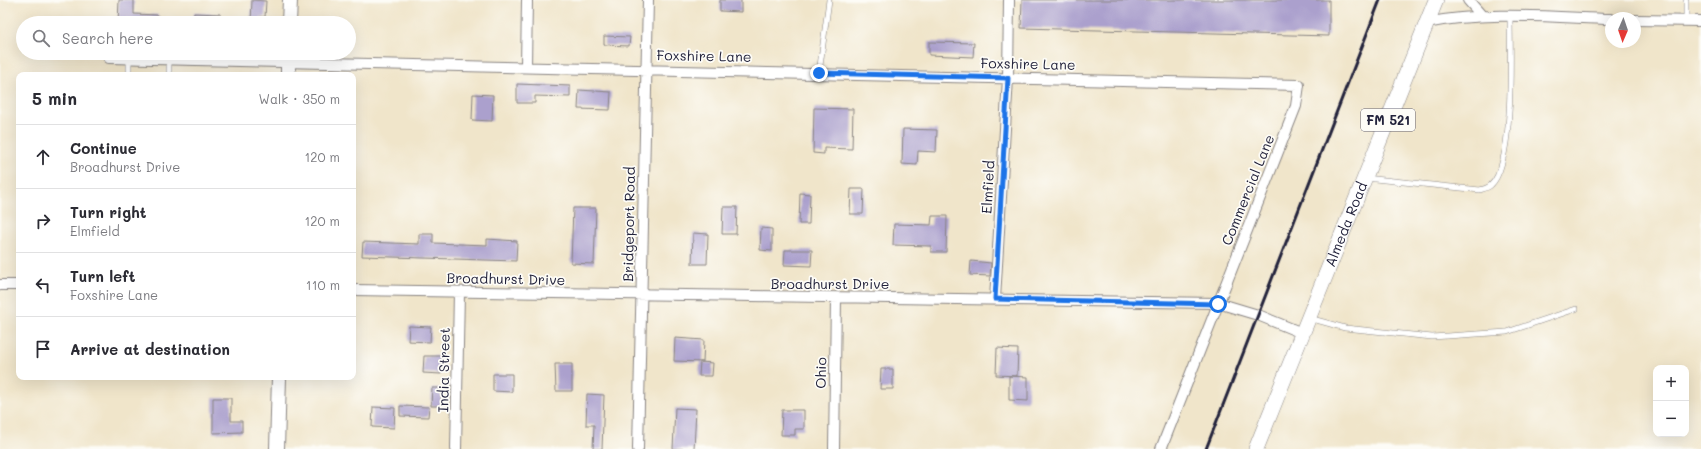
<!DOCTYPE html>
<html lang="en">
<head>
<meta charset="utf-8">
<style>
	body { margin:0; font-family:Mali,sans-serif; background:#f2f2f3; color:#2b2b33 }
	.controls { position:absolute; right:12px; bottom:12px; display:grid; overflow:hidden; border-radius:8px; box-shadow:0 4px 16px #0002 }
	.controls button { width:36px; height:36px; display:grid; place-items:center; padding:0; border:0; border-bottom:1px solid #e1e1e2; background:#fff; color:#2b2b33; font:20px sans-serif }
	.compass { position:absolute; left:1605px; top:12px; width:36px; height:36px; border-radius:50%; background:#fff; box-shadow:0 4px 16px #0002; rotate:182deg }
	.stop { position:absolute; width:12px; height:12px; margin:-9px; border:3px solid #1a73e8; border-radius:50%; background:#fff }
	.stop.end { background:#1a73e8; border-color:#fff; box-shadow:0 1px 4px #0008 }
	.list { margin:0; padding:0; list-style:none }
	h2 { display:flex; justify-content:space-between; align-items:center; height:52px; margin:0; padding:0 16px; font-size:17px }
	h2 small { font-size:13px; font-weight:400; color:#7c7c81 }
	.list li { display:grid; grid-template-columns:26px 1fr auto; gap:12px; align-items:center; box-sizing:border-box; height:64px; padding:0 16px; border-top:1px solid #e1e1e2 }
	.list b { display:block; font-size:15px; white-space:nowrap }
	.list p { margin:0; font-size:13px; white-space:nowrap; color:#7c7c81 }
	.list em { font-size:13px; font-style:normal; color:#7c7c81 }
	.icon { flex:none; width:22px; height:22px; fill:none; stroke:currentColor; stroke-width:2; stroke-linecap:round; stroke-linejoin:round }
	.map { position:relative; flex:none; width:1701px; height:449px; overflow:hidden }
	.search { position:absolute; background:#fff; box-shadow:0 4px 16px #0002; left:16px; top:16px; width:340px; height:44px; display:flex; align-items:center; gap:10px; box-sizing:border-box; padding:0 14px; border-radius:22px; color:#7c7c81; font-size:15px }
	.panel { position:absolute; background:#fff; box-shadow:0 4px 16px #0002; left:16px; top:72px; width:340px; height:308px; border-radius:8px }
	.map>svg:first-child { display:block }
</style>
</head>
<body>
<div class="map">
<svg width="1701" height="449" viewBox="0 0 1701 449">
	<rect width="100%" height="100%" fill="#fdfcf7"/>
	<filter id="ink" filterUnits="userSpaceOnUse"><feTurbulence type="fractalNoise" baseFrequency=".025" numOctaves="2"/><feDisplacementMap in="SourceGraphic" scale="8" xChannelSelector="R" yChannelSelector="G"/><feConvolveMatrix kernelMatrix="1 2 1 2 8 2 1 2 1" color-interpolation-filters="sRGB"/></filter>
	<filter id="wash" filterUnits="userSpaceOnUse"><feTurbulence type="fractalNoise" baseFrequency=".012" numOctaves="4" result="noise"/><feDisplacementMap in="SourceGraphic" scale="16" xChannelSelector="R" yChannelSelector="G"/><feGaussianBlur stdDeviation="0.9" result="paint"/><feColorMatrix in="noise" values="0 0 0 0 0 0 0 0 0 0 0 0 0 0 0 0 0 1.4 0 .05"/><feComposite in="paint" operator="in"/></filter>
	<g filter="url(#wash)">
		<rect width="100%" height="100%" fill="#f0e5ca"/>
		<g id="blocks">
			<!-- building -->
			<path fill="#aba0cd" d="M119 0H134V14L158 15V23H118Z
				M252 0 266 1 265 17H260V23H251Z
				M720 0H741V12L720 11Z
				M1022 0H1329V36L1021 28Z
				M194 13 220 14 219 23H193Z
				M604 36 630 37 629 46 604 45Z
				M929 42 974 43 973 57 929 55Z
				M517 84 570 86V97L535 96V103H517Z
				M579 90 611 92 610 110 578 109Z
				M473 94 493 95 492 121 472 120Z
				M814 108 853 109 852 149 824 148V154L813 153Z
				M903 129 937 130 936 152 918 151 917 165 902 164Z
				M851 189H864L863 214H850Z
				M800 193 810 194 809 224H799Z
				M723 207H737L736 234H722Z
				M573 208H596L594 264 571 263Z
				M932 216H947L946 252H931V246L893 245 894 224 931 225Z
				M761 228 772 229V251L760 250Z
				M693 233 708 234 707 264H692Z
				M419 234H433V243L487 245V239L517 241 516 261 362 256 363 242 419 244Z
				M785 250H812L811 266 784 265Z
				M971 261 991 263 990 276 970 275Z
				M409 326 431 327 430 342 408 341Z
				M675 338 704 340 703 362 674 361Z
				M997 348 1018 349 1017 376 996 375Z
				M424 356H442L441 374 423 373Z
				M700 362 713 363 712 376H699Z
				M555 364H572V391H556Z
				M881 369H893V389H880Z
				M493 374H512V392L493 391Z
				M1009 376 1028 377V401L1009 400Z
				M432 388H442L441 406H431Z
				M587 394 604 395 602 449H593L594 425H586Z
				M213 398H231V421H242V432L213 433Z
				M400 406 429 407 428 417 400 416Z
				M373 407 395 408 394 428 372 427Z
				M675 408 696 409 694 449H673Z
				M782 410H804V429H795V435H781Z"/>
		</g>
	</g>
	<g filter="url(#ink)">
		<use href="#blocks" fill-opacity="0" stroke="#898482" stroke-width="1"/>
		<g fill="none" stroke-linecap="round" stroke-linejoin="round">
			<!-- lane casing -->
			<g stroke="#898482" stroke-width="6">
				<path id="lane" d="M1686 21V0
					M129 59V75
					M819 73 829 0
					M169 75V60
					M1365 178 1480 190C1483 189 1488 188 1491 185 1515 163 1510 50 1510 16
					M1309 318 1345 328 1432 337 1507 332 1576 309"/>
			</g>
			<!-- street casing -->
			<g stroke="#898482" stroke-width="12">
				<path id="street" d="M1468 0 1482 16
					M1635 20 1701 21
					M1426 23C1486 11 1549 17 1611 19
					M109 58 1299 85 1296 106 1161 449
					M526 66 527 0
					M0 285H19
					M353 290 1218 303 1258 315 1302 333
					M995 299 1008 78 1009 0
					M456 449 459 292
					M638 449 648 0
					M834 449 836 298"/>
			</g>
			<!-- secondary casing -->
			<g stroke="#898482" stroke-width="16">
				<path id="secondary" d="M289 23 290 0
					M288 75V53
					M277 449 279 377"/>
			</g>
			<!-- primary casing -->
			<g stroke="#898482" stroke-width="16">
				<g id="primary">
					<path id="s1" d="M1256 449 1436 0"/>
				</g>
			</g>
			<!-- lane -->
			<use href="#lane" stroke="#fff" stroke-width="5"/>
			<!-- street -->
			<use href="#street" stroke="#fff" stroke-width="10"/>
			<!-- secondary -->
			<use href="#secondary" stroke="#fff" stroke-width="14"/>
			<!-- primary -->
			<use href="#primary" stroke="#fff" stroke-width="15"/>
			<!-- rail -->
			<path stroke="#22223b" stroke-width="3" d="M1206 449 1380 0"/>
		</g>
	</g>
	<g fill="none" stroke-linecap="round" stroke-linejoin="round" filter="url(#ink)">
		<!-- route -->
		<path stroke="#1a73e8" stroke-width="5" d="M819 73 1008 78 995 299 1218 304"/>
	</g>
	<g text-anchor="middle" stroke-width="3.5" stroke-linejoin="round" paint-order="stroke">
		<!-- shield labels -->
		<rect fill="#fdfcf7" stroke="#646373" stroke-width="1" x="1361" y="109" width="54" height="22" rx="3"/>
		<g font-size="13" font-weight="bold" fill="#22223b">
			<text x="1388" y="125">FM 521</text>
		</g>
		<!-- street labels -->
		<g font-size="14" fill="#22223b" stroke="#fdfcf7">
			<text transform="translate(704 56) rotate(1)" y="5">Foxshire Lane</text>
			<text transform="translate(1028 64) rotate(1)" y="5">Foxshire Lane</text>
			<text transform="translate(988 187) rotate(-87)" y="5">Elmfield</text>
			<text transform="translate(1248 190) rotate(-68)" y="5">Commercial Lane</text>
			<text transform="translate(629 224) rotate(-89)" y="5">Bridgeport Road</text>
			<text dy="5" stroke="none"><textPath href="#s1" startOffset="242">Almeda Road</textPath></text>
			<text transform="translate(506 279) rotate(1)" y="5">Broadhurst Drive</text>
			<text x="830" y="289">Broadhurst Drive</text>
			<text transform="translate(444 370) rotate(-89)" y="5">India Street</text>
			<text transform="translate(821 373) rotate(-89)" y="5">Ohio</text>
		</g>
	</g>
</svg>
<div class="controls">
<button>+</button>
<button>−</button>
</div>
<svg class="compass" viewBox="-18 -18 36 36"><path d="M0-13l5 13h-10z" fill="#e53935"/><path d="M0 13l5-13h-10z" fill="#7c7c81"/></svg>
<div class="stop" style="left:1218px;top:304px"></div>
<div class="stop end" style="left:819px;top:73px"></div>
<div class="search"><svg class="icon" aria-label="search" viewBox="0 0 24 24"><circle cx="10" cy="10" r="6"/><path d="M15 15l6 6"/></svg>Search here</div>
<section class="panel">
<h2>5 min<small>Walk · 350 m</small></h2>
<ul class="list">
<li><svg class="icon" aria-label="ahead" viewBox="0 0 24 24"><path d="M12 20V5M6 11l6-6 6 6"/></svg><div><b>Continue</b><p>Broadhurst Drive</p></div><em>120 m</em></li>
<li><svg class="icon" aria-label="right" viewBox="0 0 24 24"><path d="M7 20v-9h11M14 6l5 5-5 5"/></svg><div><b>Turn right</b><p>Elmfield</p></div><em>120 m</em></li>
<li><svg class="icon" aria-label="left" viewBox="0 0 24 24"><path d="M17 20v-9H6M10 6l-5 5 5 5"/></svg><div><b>Turn left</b><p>Foxshire Lane</p></div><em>110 m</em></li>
<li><svg class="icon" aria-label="arrive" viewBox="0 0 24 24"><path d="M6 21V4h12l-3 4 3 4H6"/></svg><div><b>Arrive at destination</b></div></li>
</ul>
</section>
</div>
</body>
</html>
